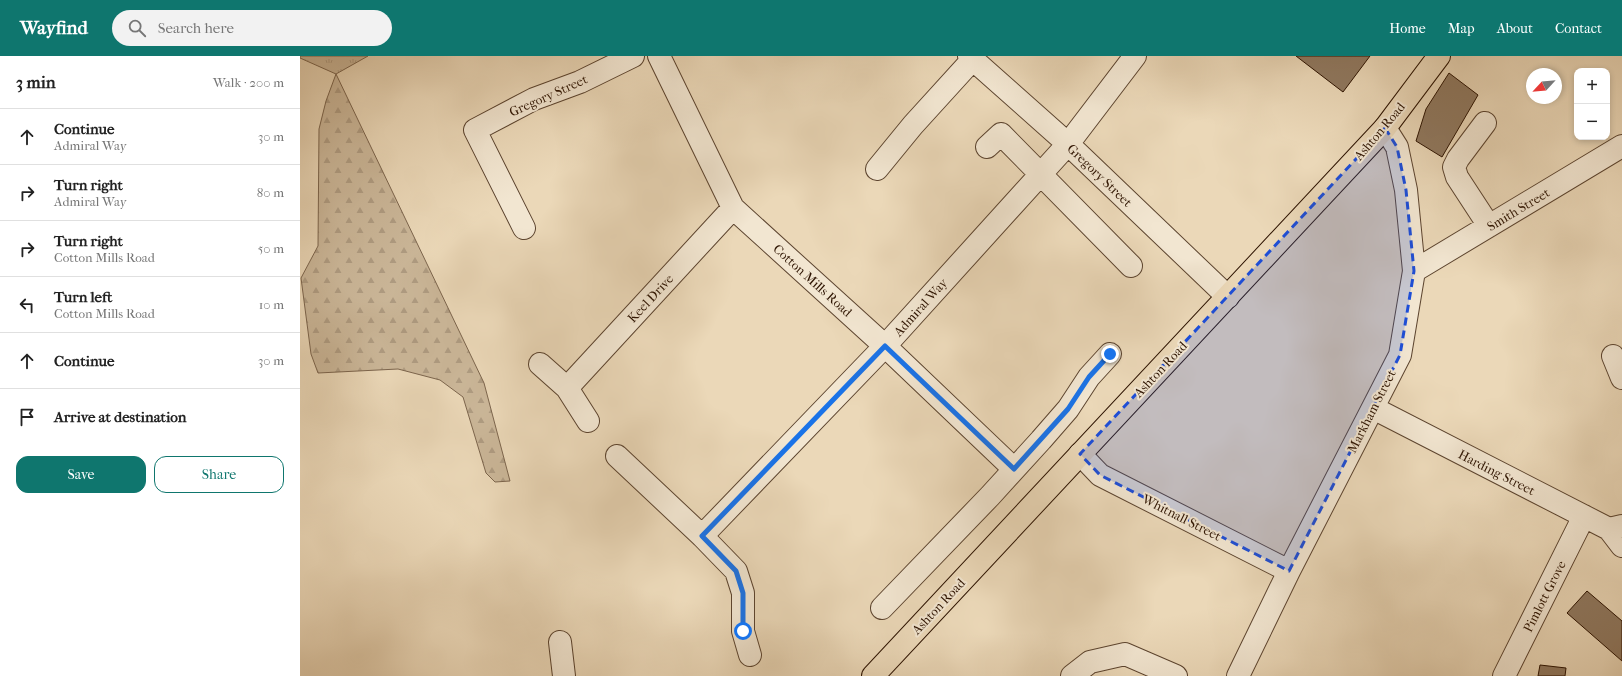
<!DOCTYPE html>
<html lang="en">
<head>
<meta charset="utf-8">
<style>
	body { margin:0; font-family:"IM FELL French Canon",serif; background:#f2f2f2; color:#222 }
	.controls { position:absolute; right:12px; top:12px; display:grid; overflow:hidden; border-radius:8px; box-shadow:0 2px 6px #0003 }
	.controls button { width:36px; height:36px; display:grid; place-items:center; padding:0; border:0; border-bottom:1px solid #e0e0e0; background:#fff; color:#222; font:20px sans-serif }
	.compass { position:absolute; left:1226px; top:12px; width:36px; height:36px; border-radius:50%; background:#fff; box-shadow:0 2px 6px #0003; rotate:244deg }
	.stop { position:absolute; width:12px; height:12px; margin:-9px; border:3px solid #1a73e8; border-radius:50%; background:#fff }
	.stop.end { background:#1a73e8; border-color:#fff; box-shadow:0 1px 4px #0008 }
	.list { margin:0; padding:0; list-style:none }
	h2 { display:flex; justify-content:space-between; align-items:center; height:52px; margin:0; padding:0 16px; font-size:17px }
	h2 small { font-size:13px; font-weight:400; color:#767676 }
	.list li { display:grid; grid-template-columns:26px 1fr auto; gap:12px; align-items:center; box-sizing:border-box; height:56px; padding:0 16px; border-top:1px solid #e0e0e0 }
	.list b { display:block; font-size:15px; white-space:nowrap }
	.list p { margin:0; font-size:13px; white-space:nowrap; color:#767676 }
	.list em { font-size:13px; font-style:normal; color:#767676 }
	.actions { display:flex; gap:8px; padding:12px 16px }
	.actions a { flex:1; padding:9px 0; border:1px solid #0f766e; border-radius:12px; text-align:center; font-size:14px; color:#0f766e }
	.actions .main { background:#0f766e; color:#fff }
	.icon { flex:none; width:22px; height:22px; fill:none; stroke:currentColor; stroke-width:2; stroke-linecap:round; stroke-linejoin:round }
	.map { position:relative; flex:none; width:1322px; height:620px; overflow:hidden }
	header { display:flex; align-items:center; gap:24px; box-sizing:border-box; height:56px; padding:0 20px; background:#0f766e; color:#fff }
	header strong { font-size:19px }
	nav { display:flex; gap:22px; margin-inline-start:auto; font-size:14px }
	.search { width:280px; height:36px; background:#f2f2f2; display:flex; align-items:center; gap:10px; box-sizing:border-box; padding:0 14px; border-radius:22px; color:#767676; font-size:15px }
	main { display:flex }
	aside { flex:1; background:#fff }
	.map>svg:first-child { display:block }
</style>
</head>
<body>
<header>
<strong>Wayfind</strong>
<div class="search"><svg class="icon" aria-label="search" viewBox="0 0 24 24"><circle cx="10" cy="10" r="6"/><path d="M15 15l6 6"/></svg>Search here</div>
<nav><a>Home</a><a>Map</a><a>About</a><a>Contact</a></nav>
</header>
<main>
<aside>
<h2>3 min<small>Walk · 200 m</small></h2>
<ul class="list">
<li><svg class="icon" aria-label="ahead" viewBox="0 0 24 24"><path d="M12 20V5M6 11l6-6 6 6"/></svg><div><b>Continue</b><p>Admiral Way</p></div><em>30 m</em></li>
<li><svg class="icon" aria-label="right" viewBox="0 0 24 24"><path d="M7 20v-9h11M14 6l5 5-5 5"/></svg><div><b>Turn right</b><p>Admiral Way</p></div><em>80 m</em></li>
<li><svg class="icon" aria-label="right" viewBox="0 0 24 24"><path d="M7 20v-9h11M14 6l5 5-5 5"/></svg><div><b>Turn right</b><p>Cotton Mills Road</p></div><em>50 m</em></li>
<li><svg class="icon" aria-label="left" viewBox="0 0 24 24"><path d="M17 20v-9H6M10 6l-5 5 5 5"/></svg><div><b>Turn left</b><p>Cotton Mills Road</p></div><em>10 m</em></li>
<li><svg class="icon" aria-label="ahead" viewBox="0 0 24 24"><path d="M12 20V5M6 11l6-6 6 6"/></svg><div><b>Continue</b></div><em>30 m</em></li>
<li><svg class="icon" aria-label="arrive" viewBox="0 0 24 24"><path d="M6 21V4h12l-3 4 3 4H6"/></svg><div><b>Arrive at destination</b></div></li>
</ul>
<div class="actions"><a class="main">Save</a><a>Share</a></div>
</aside>
<div class="map">
<svg width="1322" height="620" viewBox="0 0 1322 620">
	<defs>
		<pattern id="grass-tufts" width="24" height="20" patternUnits="userSpaceOnUse"><rect width="24" height="20" fill="#cbb799"/><path d="M3 7l-1-3M5 7V3M7 7l1-3M15 17l-1-3M17 17v-4M19 17l1-3" fill="none" stroke="#af9c82"/></pattern>
		<pattern id="forest-firs" width="22" height="20" patternUnits="userSpaceOnUse"><rect width="22" height="20" fill="#cbb799"/><path d="M5 1l3.5 6h-7zM16 11l3.5 6h-7z" fill="#af9c82"/></pattern>
	</defs>
	<rect width="100%" height="100%" fill="#ebd8b8"/>
	<filter id="stains"><feTurbulence type="fractalNoise" baseFrequency=".005" numOctaves="4"/><feColorMatrix values="0 0 0 0 .2 0 0 0 0 .09 0 0 0 0 .02 0 0 0 .5 -.17"/></filter>
	<radialGradient id="worn" r=".72"><stop offset=".6" stop-color="#630" stop-opacity="0"/><stop offset="1" stop-color="#630" stop-opacity=".3"/></radialGradient>
	<!-- grass -->
	<path fill="url(#grass-tufts)" stroke="#7c654d" d="M0 0H68L36 18 0 2Z"/>
	<!-- forest -->
	<path fill="url(#forest-firs)" stroke="#7c654d" d="M36 18 184 327 210 425 195 426 186 417 163 341 140 324 98 313 18 317 11 298 1 222 18 190 19 73 26 45Z"/>
	<!-- building -->
	<path fill="#907960" stroke="#2d1301" d="M996 0H1070L1043 36Z
		M1149 17 1178 39 1142 101 1116 85 1126 53Z
		M1287 535 1322 565V605L1267 557Z
		M1240 609 1266 612 1265 620H1238Z"/>
	<g fill="none" stroke-linecap="round" stroke-linejoin="round">
		<!-- minor casing -->
		<g stroke="#5c442f" stroke-width="24">
			<path id="minor" d="M359 0 433 152 585 290 714 413
				M669 0 768 88 928 241
				M1185 67 1158 103 1154 111 1157 121 1189 170
				M687 91 701 78 831 210
				M577 113 613 69 673 3
				M224 172 175 74 234 43 280 26 333 0
				M1114 215 1322 90
				M1313 300 1322 322
				M240 308 267 332 288 365
				M267 332 433 152
				M1073 352 1309 473 1322 470
				M780 398 800 419 989 515
				M317 400 402 480 436 515 443 537V575L450 599
				M1309 473 1322 490
				M402 480 585 290 768 88 835 0
				M582 552 690 440 741 384 768 353 789 321 810 298
				M260 586 264 620
				M772 620 790 606 825 598 876 620
				M938 620 989 515 1100 299 1114 215 1106 134 1097 91 1085 72
				M1204 620 1284 460"/>
		</g>
		<!-- major casing -->
		<g stroke="#2d1301" stroke-width="24">
			<path id="major" d="M573 620 1085 72 1139 0"/>
		</g>
		<!-- minor -->
		<use href="#minor" stroke="#f2e6d1" stroke-width="22"/>
		<!-- major -->
		<use href="#major" stroke="#ebd8b8" stroke-width="22"/>
	</g>
	<g fill="none" stroke-linecap="round" stroke-linejoin="round">
		<!-- route -->
		<path stroke="#1a73e8" stroke-width="5" d="M443 575V537L436 515 402 480 585 290 714 413 768 353 789 321 810 298"/>
	</g>
	<!-- marked area -->
	<path fill="#1d4ed8" fill-opacity="0.2" stroke="#1d4ed8" stroke-width="3" stroke-dasharray="8 5" stroke-linejoin="round" d="M1085 72 1097 91 1106 134 1114 215 1100 299 989 515 800 419 780 398Z"/>
	<g text-anchor="middle" stroke-width="4" stroke-linejoin="round" paint-order="stroke">
		<!-- street labels -->
		<g font-size="13" fill="#2d1301" stroke="#f2e6d1">
			<text transform="translate(248 39) rotate(-24)" y="5">Gregory Street</text>
			<text transform="translate(1079 75) rotate(-50)" y="5">Ashton Road</text>
			<text transform="translate(800 119) rotate(44)" y="5">Gregory Street</text>
			<text transform="translate(1218 153) rotate(-31)" y="5">Smith Street</text>
			<text transform="translate(513 224) rotate(42)" y="5">Cotton Mills Road</text>
			<text transform="translate(350 242) rotate(-47)" y="5">Keel Drive</text>
			<text transform="translate(620 251) rotate(-48)" y="5">Admiral Way</text>
			<text transform="translate(860 313) rotate(-47)" y="5">Ashton Road</text>
			<text transform="translate(1071 355) rotate(-63)" y="5">Markham Street</text>
			<text transform="translate(1197 416) rotate(27)" y="5">Harding Street</text>
			<text transform="translate(882 461) rotate(27)" y="5">Whitnall Street</text>
			<text transform="translate(1244 540) rotate(-63)" y="5">Pimlott Grove</text>
			<text transform="translate(638 550) rotate(-47)" y="5">Ashton Road</text>
		</g>
	</g>
	<rect width="100%" height="100%" filter="url(#stains)"/>
	<rect width="100%" height="100%" fill="url(#worn)"/>
</svg>
<div class="controls">
<button>+</button>
<button>−</button>
</div>
<svg class="compass" viewBox="-18 -18 36 36"><path d="M0-13l5 13h-10z" fill="#e53935"/><path d="M0 13l5-13h-10z" fill="#767676"/></svg>
<div class="stop" style="left:443px;top:575px"></div>
<div class="stop end" style="left:810px;top:298px"></div>
</div>
</main>
</body>
</html>
